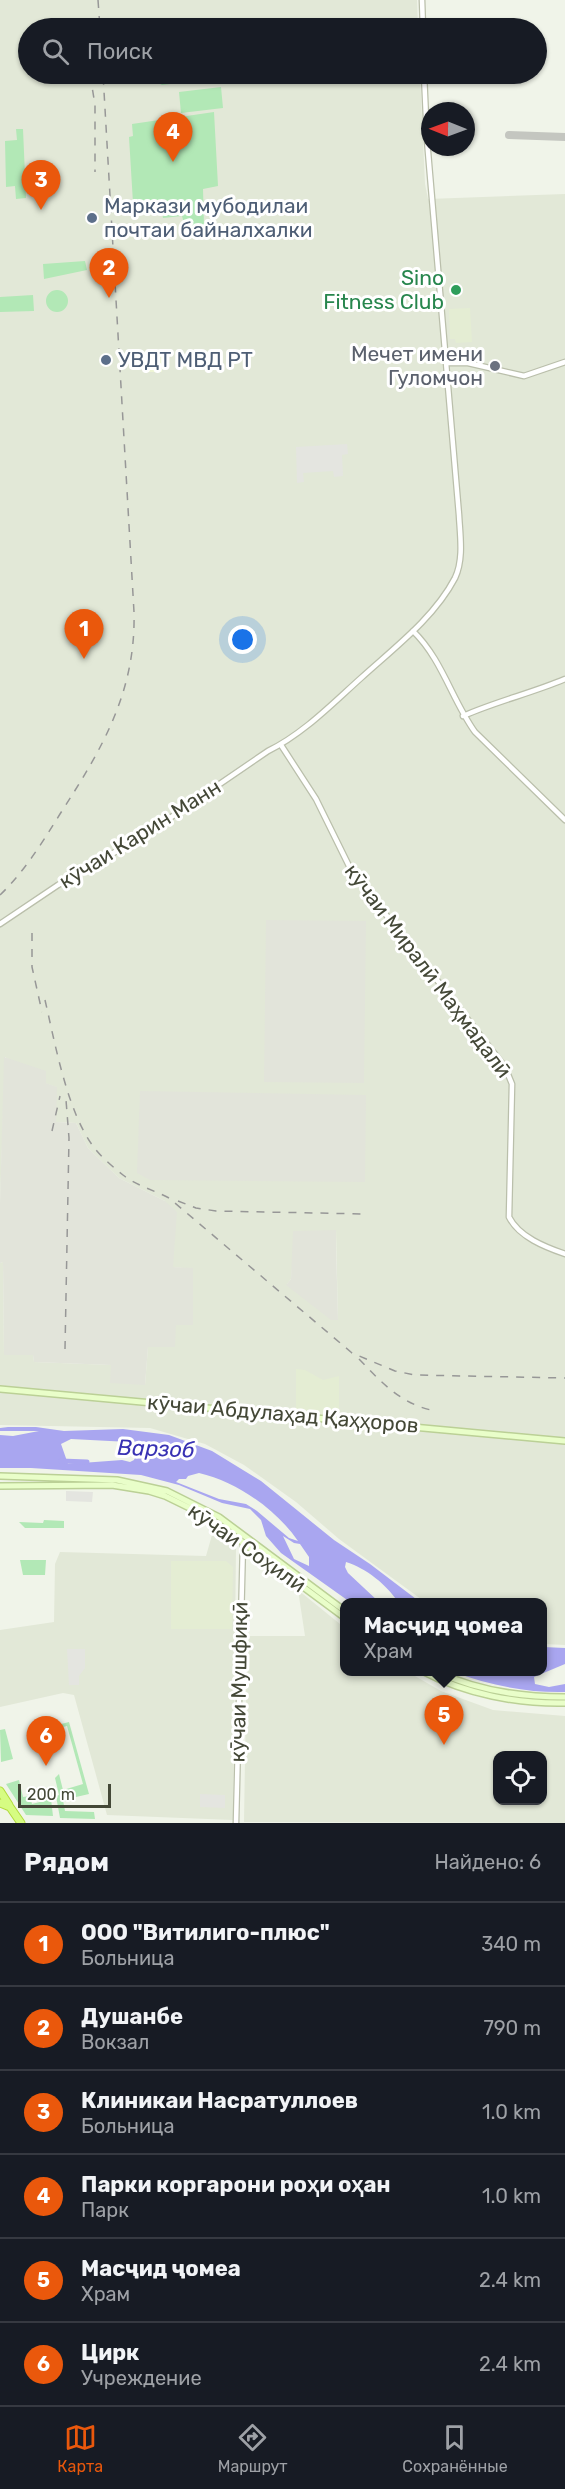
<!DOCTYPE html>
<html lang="ru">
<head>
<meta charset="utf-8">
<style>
	body { margin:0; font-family:Rubik,sans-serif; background:#20242c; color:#f1f3f6 }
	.controls { position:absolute; right:18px; bottom:18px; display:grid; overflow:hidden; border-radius:12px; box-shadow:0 2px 4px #0004 }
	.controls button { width:54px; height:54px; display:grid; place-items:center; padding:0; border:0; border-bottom:2px solid #363941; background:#171b24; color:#f1f3f6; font:30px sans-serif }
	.compass { position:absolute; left:421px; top:102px; width:54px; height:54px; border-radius:50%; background:#171b24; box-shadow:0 2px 4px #0004; rotate:271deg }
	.scale { position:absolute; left:18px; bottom:15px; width:93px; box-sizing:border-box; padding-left:6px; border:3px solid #444837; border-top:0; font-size:16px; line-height:21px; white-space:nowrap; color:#444837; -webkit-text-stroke:4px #fff; paint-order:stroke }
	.you { position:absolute; left:243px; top:640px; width:21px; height:21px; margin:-15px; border:4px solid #fff; border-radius:50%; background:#1a73e8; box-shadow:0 0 0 9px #1a73e833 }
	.badge { display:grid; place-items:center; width:39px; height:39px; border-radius:50%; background:#ea580c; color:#fff; font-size:20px; font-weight:700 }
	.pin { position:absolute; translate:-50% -50px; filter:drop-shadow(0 2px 3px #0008) }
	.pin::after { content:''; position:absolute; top:32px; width:21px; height:18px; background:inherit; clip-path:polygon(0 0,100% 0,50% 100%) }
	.popup { position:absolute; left:340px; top:1598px; width:207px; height:78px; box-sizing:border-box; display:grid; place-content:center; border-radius:12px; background:#171b24; filter:drop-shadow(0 2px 4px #0005); font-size:20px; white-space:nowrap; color:#9ea1a6 }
	.popup b { font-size:22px; color:#f1f3f6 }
	.popup::after { content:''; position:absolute; left:50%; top:100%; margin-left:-12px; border:12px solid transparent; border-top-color:#171b24 }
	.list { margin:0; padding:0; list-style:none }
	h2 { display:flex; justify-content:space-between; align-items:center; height:78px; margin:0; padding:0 24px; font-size:26px }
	h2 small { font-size:20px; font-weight:400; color:#9ea1a6 }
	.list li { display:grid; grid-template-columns:39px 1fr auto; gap:18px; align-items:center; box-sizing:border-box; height:84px; padding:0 24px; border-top:2px solid #363941 }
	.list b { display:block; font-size:22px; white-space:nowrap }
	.list p { margin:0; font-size:20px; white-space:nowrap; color:#9ea1a6 }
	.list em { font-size:20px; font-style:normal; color:#9ea1a6 }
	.icon { flex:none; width:33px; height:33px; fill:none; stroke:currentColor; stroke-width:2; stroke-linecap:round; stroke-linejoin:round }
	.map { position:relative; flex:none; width:565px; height:1823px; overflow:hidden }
	.search { position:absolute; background:#171b24; box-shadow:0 2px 4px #0004; left:18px; right:18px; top:18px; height:66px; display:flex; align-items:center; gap:15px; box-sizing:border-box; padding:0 21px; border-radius:33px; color:#9ea1a6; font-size:22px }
	.sheet { height:582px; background:#171b24 }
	nav { display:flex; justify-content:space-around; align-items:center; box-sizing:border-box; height:84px; border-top:2px solid #363941; background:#171b24; font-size:16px; color:#9ea1a6 }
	nav a { display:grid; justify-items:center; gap:3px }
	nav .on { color:#ea580c }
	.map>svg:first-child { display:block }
</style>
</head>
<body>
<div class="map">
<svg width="565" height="1823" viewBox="0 0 565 1823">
	<rect width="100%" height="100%" fill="#f0f4e9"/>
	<!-- residential -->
	<path fill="#e2e8d7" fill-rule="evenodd" d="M0 0H417L418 28H28V74H420L425 184 428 199 565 194V1645L543 1644V1602H425L339 1539 296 1502 244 1465 205 1444 150 1428 0 1425V1263L3 1262 4 1355H33L34 1362 111 1365 145 1385 148 1347 176 1325 193 1324V1269L173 1267 165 1201 119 1178 88 1148 76 1123 56 1122V1087L45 1083 5 1057 0 1203ZM336 1230 338 1320 287 1284 291 1279 294 1246Z
		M214 1528 236 1548 233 1820 107 1815 74 1695 63 1693 0 1707V1630L54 1622 55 1564 60 1552 206 1556Z
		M298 1590 345 1628V1672H408L441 1691 493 1710 565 1716V1823L244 1822 247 1636H305ZM498 1756H542V1800H498Z"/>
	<!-- commercial -->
	<path fill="#eef5d4" d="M162 353V372H147V354Z"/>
	<!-- industrial -->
	<path fill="#e2e4da" d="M266 920 366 921 364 1083 264 1082Z
		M4 1057 46 1071V1083L57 1087 56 1122 76 1123 88 1148 119 1178 165 1201 177 1212 173 1267 193 1268V1325H176L175 1347H148L145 1385 110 1383 111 1365 34 1362 33 1355H4L3 1262 0 1263V1203Z
		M140 1091 366 1095 365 1182 150 1180 137 1173Z
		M336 1230V1245L338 1320H331L286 1285 291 1279 293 1231Z"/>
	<!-- education -->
	<path fill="#e4edd3" d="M470 308 472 342 456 343 455 339H450L449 309Z
		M296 1369 305 1370 323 1380 339 1376V1416L296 1413Z
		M171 1561H226L233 1567 232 1629H171Z"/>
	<!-- green -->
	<path fill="#b2e8b6" d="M152 74H219L213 79 162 85 155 81Z
		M221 87 223 108 181 113 179 92Z
		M214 112 218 186 203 189 204 225 187 234 182 216 163 218 160 201 133 203 129 137 133 136 132 124Z
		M16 129H23L26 198 16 199 15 186 6 187 5 141 17 140Z
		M85 261 87 270 44 279 43 264Z
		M46 301a11 11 0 1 1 22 0a11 11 0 1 1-22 0Z
		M33 295 34 311 0 312V297Z
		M44 1520 64 1521V1528H25L19 1522 43 1523Z
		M20 1560H46L45 1575H23Z
		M69 1722 89 1794 63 1800 65 1811 94 1812 95 1819 60 1818 56 1796 59 1795 55 1778 59 1774 63 1790 83 1784 67 1726 47 1731 51 1747 46 1746 41 1729Z
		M5 1729 13 1759 1 1762 0 1730Z
		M19 1780 23 1797 30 1796 32 1804 51 1799 53 1816 26 1815 6 1784Z"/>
	<!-- parking -->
	<path fill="#e4e5e0" d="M347 444 348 454 342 455 343 476 334 477 333 471 303 473 304 482 297 483 296 447Z
		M66 1491 93 1492 92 1502 66 1501Z
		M67 1649H85V1668L79 1676V1685H69Z
		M200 1794 225 1795V1808L200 1807Z"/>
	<!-- water -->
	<path fill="#a9a6f0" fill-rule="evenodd" d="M8 1427H36L64 1431 123 1429 169 1435 212 1451 261 1481 334 1540 370 1564 420 1602H398C387 1585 366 1568 346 1562L345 1567 348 1573 379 1602H350L281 1553 266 1536 261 1520 250 1509 222 1503 179 1485 141 1475 31 1468H0V1435L13 1436 39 1431H0V1428ZM71 1439 129 1442 135 1445 137 1451 134 1460 130 1462 122 1460 68 1464 61 1444ZM199 1473C237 1482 276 1509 298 1541L289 1538 257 1511 246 1504 219 1499 176 1482 179 1479H186L188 1476ZM283 1536 294 1543 300 1544 309 1557V1566L294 1559Z
		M543 1647 565 1648V1664L534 1677 535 1684 549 1687 565 1684V1692C528 1693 488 1685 454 1672H543Z"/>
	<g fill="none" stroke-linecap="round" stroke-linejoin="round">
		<!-- river -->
		<path stroke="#a9a6f0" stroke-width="5" d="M61 1461 87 1462"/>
		<!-- taxiway -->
		<path stroke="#c4c6c0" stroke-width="8" d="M509 135 565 137"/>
		<!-- tertiary casing -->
		<g stroke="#babfab" stroke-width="7">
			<path id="tertiary" d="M422 0 423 28
				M446 363H468L524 376 565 362
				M413 631C442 659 452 700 475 732L565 820
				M463 716C497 701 532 693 565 679
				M281 745 316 799 351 870 505 1067 512 1084 509 1217C519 1237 545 1247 565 1254
				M0 924 58 885 148 833 268 751C303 734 332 704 361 678 394 648 434 618 455 578 464 559 460 535 459 515L427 140 424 74
				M236 1823 243 1542"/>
		</g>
		<!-- secondary casing -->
		<g stroke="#bbd096" stroke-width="8">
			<path id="secondary" d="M0 1389 565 1441
				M0 1476 117 1480 167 1491 219 1517 345 1611
				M0 1486 112 1485 149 1491 165 1496 210 1518 345 1618
				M424 1672C466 1694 517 1704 565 1703
				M438 1672C478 1691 521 1697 565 1697"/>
		</g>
		<!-- trunk casing -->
		<g stroke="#b1db3b" stroke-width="9">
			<path id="trunk" d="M0 1791 9 1805
				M0 1803 10 1807 21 1823"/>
		</g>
		<!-- tertiary -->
		<use href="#tertiary" stroke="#fff" stroke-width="4.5"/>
		<!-- secondary -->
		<use href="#secondary" stroke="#e9fec9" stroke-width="5"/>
		<!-- trunk -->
		<use href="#trunk" stroke="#d6fc82" stroke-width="7"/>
		<!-- rail -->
		<path stroke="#979797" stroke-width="1.5" stroke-dasharray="8 8" stroke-linecap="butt" d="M98 0 100 28
			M90 74 95 105V172
			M0 895C24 872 42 843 60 814 102 749 136 692 134 612L103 74
			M32 933V967L42 1012
			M45 1000C55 1043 67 1111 93 1146 101 1157 113 1167 123 1175 137 1186 154 1190 169 1198L352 1353 395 1371 415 1375 565 1378
			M52 1131 60 1096
			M178 1201 196 1208 216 1211 366 1214
			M65 1349 69 1138 66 1100
			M359 1359C380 1381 400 1403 431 1410"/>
	</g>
	<!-- markers -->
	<g fill="#5c6f8a" stroke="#fff" stroke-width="2">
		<circle cx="92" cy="218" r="6"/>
		<circle cx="106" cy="360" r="6"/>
	</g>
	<circle fill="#2e9e5b" stroke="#fff" stroke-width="2" cx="456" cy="290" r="6"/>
	<circle fill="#6b7280" stroke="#fff" stroke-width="2" cx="495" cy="366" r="6"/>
	<g text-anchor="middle" stroke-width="6" stroke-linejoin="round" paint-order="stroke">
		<!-- service labels -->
		<g font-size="21" fill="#4e5e75" stroke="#fff" text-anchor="start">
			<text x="104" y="213">Маркази мубодилаи<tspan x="104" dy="24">почтаи байналхалки</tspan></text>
			<text x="118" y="367">УВДТ МВД РТ</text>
		</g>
		<!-- leisure labels -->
		<g font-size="21" fill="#27864d" stroke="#fff" text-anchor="end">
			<text x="444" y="285">Sino<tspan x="444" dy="24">Fitness Club</tspan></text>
		</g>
		<!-- worship labels -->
		<g font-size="21" fill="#5b616d" stroke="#fff" text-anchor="end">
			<text x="483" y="361">Мечет имени<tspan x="483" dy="24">Гуломчон</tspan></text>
		</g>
		<!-- street labels -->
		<g font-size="21" fill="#444837" stroke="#fff">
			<text transform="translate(140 834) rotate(-32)" y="7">кӯчаи Карин Манн</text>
			<text transform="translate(428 971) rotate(53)" y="7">кӯчаи Миралӣ Маҳмадалӣ</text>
			<text transform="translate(283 1414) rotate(5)" y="7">кӯчаи Абдулаҳад Қаҳҳоров</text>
			<text transform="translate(247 1548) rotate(35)" y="7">кӯчаи Соҳилӣ</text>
			<text transform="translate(239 1682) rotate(-89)" y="7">кӯчаи Мушфиқӣ</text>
		</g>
		<!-- water labels -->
		<g font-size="22" font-style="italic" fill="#3831b3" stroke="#fff">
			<text transform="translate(156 1448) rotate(2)" y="8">Варзоб</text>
		</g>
	</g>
</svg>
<div class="controls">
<button><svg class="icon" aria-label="locate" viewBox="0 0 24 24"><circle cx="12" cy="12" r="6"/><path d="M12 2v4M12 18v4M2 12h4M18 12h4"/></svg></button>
</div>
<svg class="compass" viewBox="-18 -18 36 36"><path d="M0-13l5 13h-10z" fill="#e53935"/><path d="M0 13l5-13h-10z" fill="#9ea1a6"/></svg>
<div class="scale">200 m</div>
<div class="you"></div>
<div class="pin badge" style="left:84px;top:659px">1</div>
<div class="pin badge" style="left:109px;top:298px">2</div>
<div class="pin badge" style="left:41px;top:210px">3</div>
<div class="pin badge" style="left:173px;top:162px">4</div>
<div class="pin badge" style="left:444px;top:1745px">5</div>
<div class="popup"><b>Масҷид ҷомеа</b>Храм</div>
<div class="pin badge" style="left:46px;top:1766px">6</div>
<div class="search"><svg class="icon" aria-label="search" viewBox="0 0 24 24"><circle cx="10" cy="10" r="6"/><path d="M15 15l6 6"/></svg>Поиск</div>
</div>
<section class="sheet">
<h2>Рядом<small>Найдено: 6</small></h2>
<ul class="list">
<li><span class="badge">1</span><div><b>ООО &quot;Витилиго-плюс&quot;</b><p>Больница</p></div><em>340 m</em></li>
<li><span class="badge">2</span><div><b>Душанбе</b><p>Вокзал</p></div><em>790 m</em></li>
<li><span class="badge">3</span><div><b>Клиникаи Насратуллоев</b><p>Больница</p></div><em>1.0 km</em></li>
<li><span class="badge">4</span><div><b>Парки коргарони роҳи оҳан</b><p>Парк</p></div><em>1.0 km</em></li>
<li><span class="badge">5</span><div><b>Масҷид ҷомеа</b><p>Храм</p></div><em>2.4 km</em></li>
<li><span class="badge">6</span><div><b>Цирк</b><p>Учреждение</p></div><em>2.4 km</em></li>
</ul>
</section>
<nav>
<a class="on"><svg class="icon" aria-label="map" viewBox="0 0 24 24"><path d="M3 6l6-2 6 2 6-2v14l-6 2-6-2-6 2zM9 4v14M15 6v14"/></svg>Карта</a>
<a><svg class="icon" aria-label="directions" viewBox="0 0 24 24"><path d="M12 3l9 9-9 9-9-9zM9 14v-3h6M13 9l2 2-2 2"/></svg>Маршрут</a>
<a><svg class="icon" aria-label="saved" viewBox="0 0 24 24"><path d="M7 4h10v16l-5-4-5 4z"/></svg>Сохранённые</a>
</nav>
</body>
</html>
